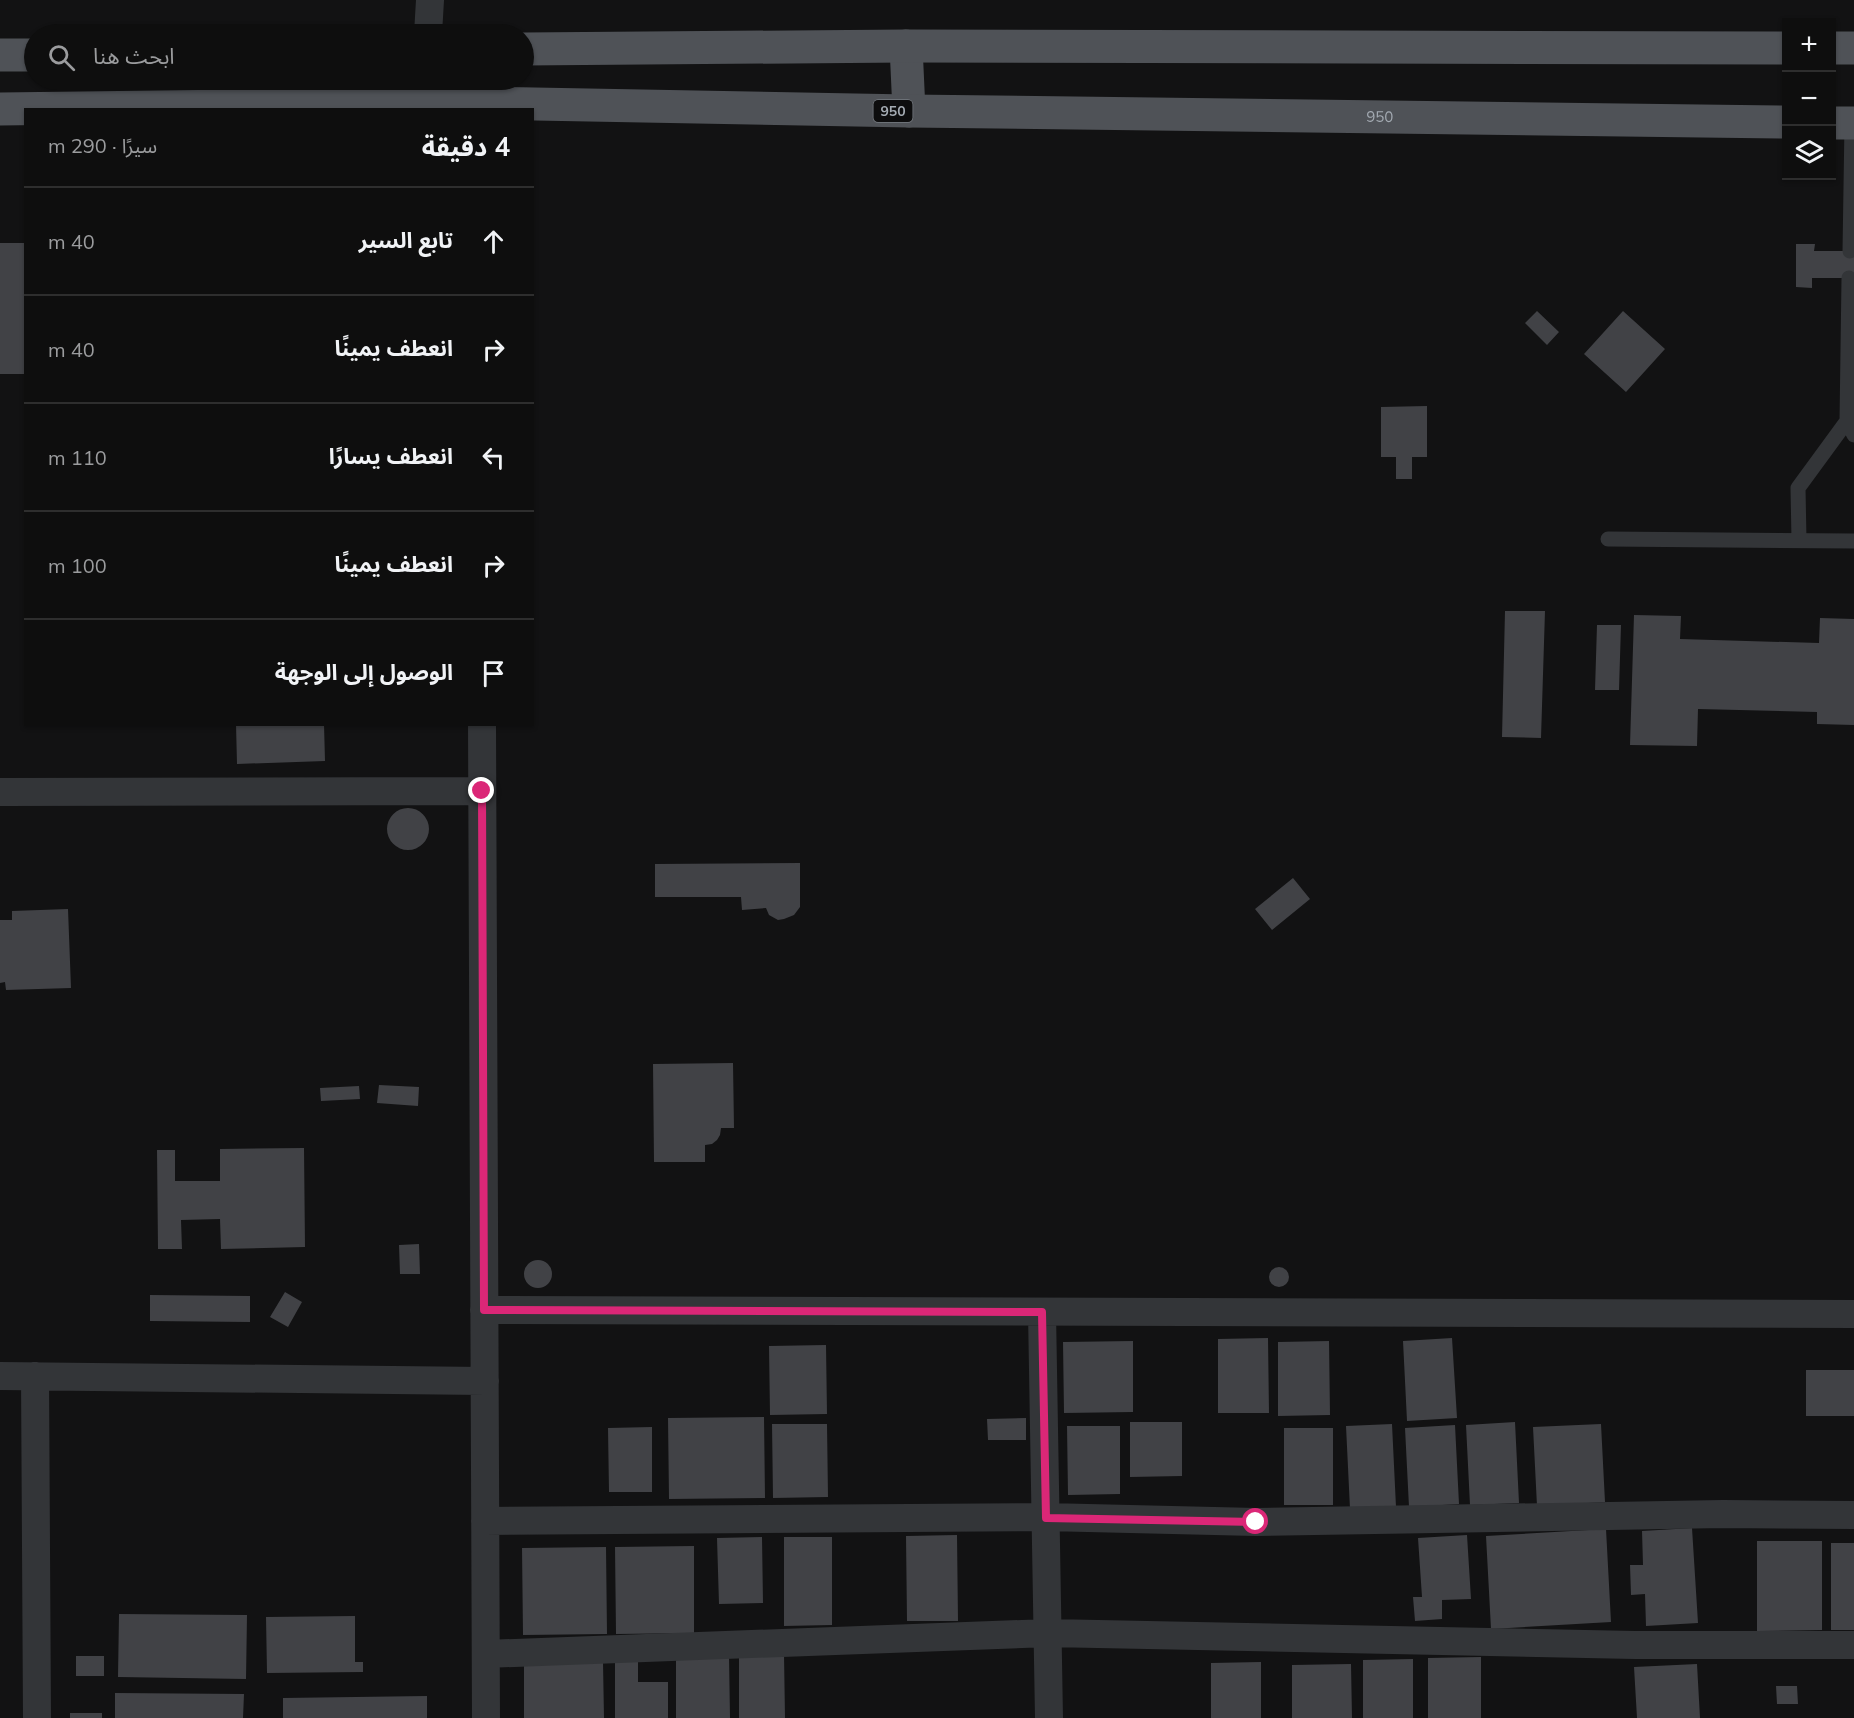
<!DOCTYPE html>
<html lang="ar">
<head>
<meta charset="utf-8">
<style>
	body { margin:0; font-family:Mulish,"Noto Sans Arabic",sans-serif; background:#1c1c1c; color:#f1f3f6; direction:rtl }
	.controls { position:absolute; right:18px; top:18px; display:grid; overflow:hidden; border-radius:0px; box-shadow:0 2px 4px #0004 }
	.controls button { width:54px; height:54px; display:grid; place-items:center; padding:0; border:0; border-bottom:2px solid #2e2e2e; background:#0e0e0e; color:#f1f3f6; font:30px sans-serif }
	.stop { position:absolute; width:18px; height:18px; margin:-14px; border:4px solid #db2777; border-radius:50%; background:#fff }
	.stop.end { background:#db2777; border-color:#fff; box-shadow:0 2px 6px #0008 }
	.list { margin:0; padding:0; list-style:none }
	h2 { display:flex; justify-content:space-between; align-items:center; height:78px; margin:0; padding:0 24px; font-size:26px }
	h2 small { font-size:20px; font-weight:400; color:#9b9c9e }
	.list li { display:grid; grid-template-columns:39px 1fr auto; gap:18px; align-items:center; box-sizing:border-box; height:108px; padding:0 24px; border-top:2px solid #2e2e2e }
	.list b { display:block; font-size:22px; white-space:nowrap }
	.list em { font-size:20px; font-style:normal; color:#9b9c9e }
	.icon { flex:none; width:33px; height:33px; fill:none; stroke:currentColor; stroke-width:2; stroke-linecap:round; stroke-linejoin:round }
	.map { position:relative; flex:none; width:1854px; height:1718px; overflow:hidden; direction:ltr }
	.search { position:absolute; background:#0e0e0e; box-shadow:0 2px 4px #0004; left:24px; top:24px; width:510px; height:66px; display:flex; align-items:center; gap:15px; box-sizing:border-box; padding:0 21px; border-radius:33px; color:#9b9c9e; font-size:22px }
	.panel { position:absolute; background:#0e0e0e; box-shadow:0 2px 4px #0004; left:24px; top:108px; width:510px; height:618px; border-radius:0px; direction:rtl }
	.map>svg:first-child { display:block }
</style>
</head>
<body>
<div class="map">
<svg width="1854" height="1718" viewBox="0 0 1854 1718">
	<rect width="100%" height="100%" fill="#121213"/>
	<!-- building -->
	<path fill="#414246" d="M0 243H26V374H0Z
		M1796 244H1815L1814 251H1854V278H1812V288L1796 287Z
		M1537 311 1559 332 1547 345 1525 323Z
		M1623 311 1665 349 1626 392 1584 354Z
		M1427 406V457H1412V479H1396V457H1381V407Z
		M1505 611H1545L1541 738 1502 737Z
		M1634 615 1681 616 1680 639 1819 643 1820 618 1854 619V725L1817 724V712L1698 709 1697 746 1630 745Z
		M1597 625H1621L1619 690H1595Z
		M236 724H324L325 761 237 764Z
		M387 829a21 21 0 1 1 42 0a21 21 0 1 1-42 0Z
		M800 863V907L794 915 784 919 778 920 769 915 766 908 742 910 741 897H655V864Z
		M1293 878 1310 899 1272 930 1255 909Z
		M68 909 71 988 6 990 5 982 0 983V920H12V911Z
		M733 1063 734 1128H721L720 1135 717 1140 712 1144 705 1145V1162H654L653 1064Z
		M379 1085 419 1087 418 1106 377 1103Z
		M359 1086 360 1099 321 1101 320 1088Z
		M304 1148 305 1247 221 1249 220 1219 181 1220 182 1249H158L157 1150H175V1181H220V1149Z
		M419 1244 420 1274H400L399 1245Z
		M524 1274a14 14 0 1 1 28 0a14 14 0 1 1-28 0Z
		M1269 1277a10 10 0 1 1 20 0a10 10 0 1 1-20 0Z
		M285 1292 302 1302 288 1327 270 1317Z
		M150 1295 250 1296V1322L150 1321Z
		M1268 1338 1269 1413H1218V1339Z
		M1452 1338 1457 1418 1407 1421 1403 1341Z
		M1133 1341V1412L1064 1413 1063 1342Z
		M1329 1341 1330 1415 1278 1416V1342Z
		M826 1345 827 1414 770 1415 769 1346Z
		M1806 1370H1854V1416H1806Z
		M764 1417 765 1498 669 1499 668 1418Z
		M1026 1418V1440H988L987 1419Z
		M1130 1422H1182V1476L1130 1477Z
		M1515 1422 1519 1503 1470 1505 1466 1425Z
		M772 1424H827L828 1497 773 1498Z
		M1392 1424 1396 1507 1350 1509 1346 1426Z
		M1601 1424 1605 1502 1537 1506 1533 1427Z
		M1455 1425 1459 1504 1409 1507 1405 1428Z
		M1067 1426H1120V1494L1068 1495Z
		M652 1427V1492H609L608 1428Z
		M1284 1428H1333V1505H1284Z
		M1692 1528 1698 1623 1646 1626 1645 1594 1631 1595 1630 1565H1643L1642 1531Z
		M1606 1529 1611 1622 1491 1629 1486 1536Z
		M957 1535 958 1621H907L906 1536Z
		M1467 1535 1471 1599 1442 1600V1619L1415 1621 1413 1597H1422L1418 1538Z
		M762 1537 763 1603 719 1604 717 1538Z
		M784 1537H832V1625L784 1626Z
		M1757 1541H1822V1630L1757 1631Z
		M1831 1543H1854V1630H1831Z
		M694 1546V1633L616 1634 615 1547Z
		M606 1547 607 1634 523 1635 522 1548Z
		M119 1614 247 1615 246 1679 118 1677Z
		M355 1616V1662H363V1672L267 1673 266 1617Z
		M784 1654 785 1718H739V1655Z
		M729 1655 730 1718H676V1656Z
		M76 1656H104V1676H76Z
		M1481 1657V1718H1428V1658Z
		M615 1659H638V1682H668V1718H615Z
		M1413 1659V1718H1363V1660Z
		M603 1662 604 1718H524V1663Z
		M1261 1662V1718H1211V1663Z
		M1351 1664 1352 1718H1292V1665Z
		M1697 1664 1700 1718H1637L1634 1667Z
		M1776 1686H1797L1798 1704H1777Z
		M115 1693 244 1694 243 1718H115Z
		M427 1696V1718H283V1698Z
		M70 1713H102V1718H70Z"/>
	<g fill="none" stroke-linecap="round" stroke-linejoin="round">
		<!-- service -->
		<path stroke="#333538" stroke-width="15" d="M1850 251 1852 123
			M1849 278 1847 421 1854 435
			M1608 539 1854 541
			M1799 540 1798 488 1847 421"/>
		<!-- minor -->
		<path stroke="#333538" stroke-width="28" d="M428 34 430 0
			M424 105 425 80
			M482 724 486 1718
			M0 792 482 791
			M484 1310 1854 1314
			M1042 1312 1049 1718
			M0 1376 485 1381
			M35 1376 37 1718
			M485 1521 1046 1517 1256 1522 1723 1514 1854 1515
			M486 1654 1048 1633 1635 1645H1854"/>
		<!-- primary -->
		<g stroke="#4f5257" stroke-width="33">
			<path d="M906 46 909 111"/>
			<path d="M1832 48H1854"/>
			<path d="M524 49 906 46 1786 48"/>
			<path d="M0 55H34"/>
			<path id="s1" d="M0 109 479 103 909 111 1786 122"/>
			<path d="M1832 123H1854"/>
		</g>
	</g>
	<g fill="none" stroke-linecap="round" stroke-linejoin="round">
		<!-- route -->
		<path stroke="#db2777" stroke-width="8" d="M482 791 484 1310 1042 1312 1046 1518 1256 1522"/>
	</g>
	<g text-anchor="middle" stroke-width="4.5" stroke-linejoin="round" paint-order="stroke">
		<!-- shield labels -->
		<rect fill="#0d0d0e" stroke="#777c82" stroke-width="1.5" x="873.5" y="100" width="39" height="22" rx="4.5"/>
		<g font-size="14" font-weight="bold" fill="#a4abb3">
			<text x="893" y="116">950</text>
		</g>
		<!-- street labels -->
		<g font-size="15" fill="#a4abb3" stroke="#0d0d0e">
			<text dy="5" stroke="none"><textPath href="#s1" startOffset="1380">950</textPath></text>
		</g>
	</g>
</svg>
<div class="controls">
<button>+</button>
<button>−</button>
<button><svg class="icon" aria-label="layers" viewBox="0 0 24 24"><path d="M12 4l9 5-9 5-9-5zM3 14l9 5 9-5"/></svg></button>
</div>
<div class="stop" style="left:1256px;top:1522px"></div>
<div class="stop end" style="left:482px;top:791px"></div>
<div class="search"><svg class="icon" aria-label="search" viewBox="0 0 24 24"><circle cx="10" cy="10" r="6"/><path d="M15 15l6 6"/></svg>ابحث هنا</div>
<section class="panel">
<h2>4 دقيقة<small>سيرًا · 290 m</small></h2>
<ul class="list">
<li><svg class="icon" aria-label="ahead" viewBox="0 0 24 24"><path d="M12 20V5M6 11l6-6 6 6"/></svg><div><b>تابع السير</b></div><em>40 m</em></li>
<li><svg class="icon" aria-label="right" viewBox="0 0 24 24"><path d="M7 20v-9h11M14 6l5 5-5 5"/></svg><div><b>انعطف يمينًا</b></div><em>40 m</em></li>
<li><svg class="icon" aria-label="left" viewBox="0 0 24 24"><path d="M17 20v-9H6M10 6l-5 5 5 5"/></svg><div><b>انعطف يسارًا</b></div><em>110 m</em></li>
<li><svg class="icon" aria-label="right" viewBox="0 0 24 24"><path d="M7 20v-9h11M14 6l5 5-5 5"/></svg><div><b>انعطف يمينًا</b></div><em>100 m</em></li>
<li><svg class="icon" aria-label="arrive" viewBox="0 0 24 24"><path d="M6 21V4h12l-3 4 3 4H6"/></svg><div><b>الوصول إلى الوجهة</b></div></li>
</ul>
</section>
</div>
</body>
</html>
